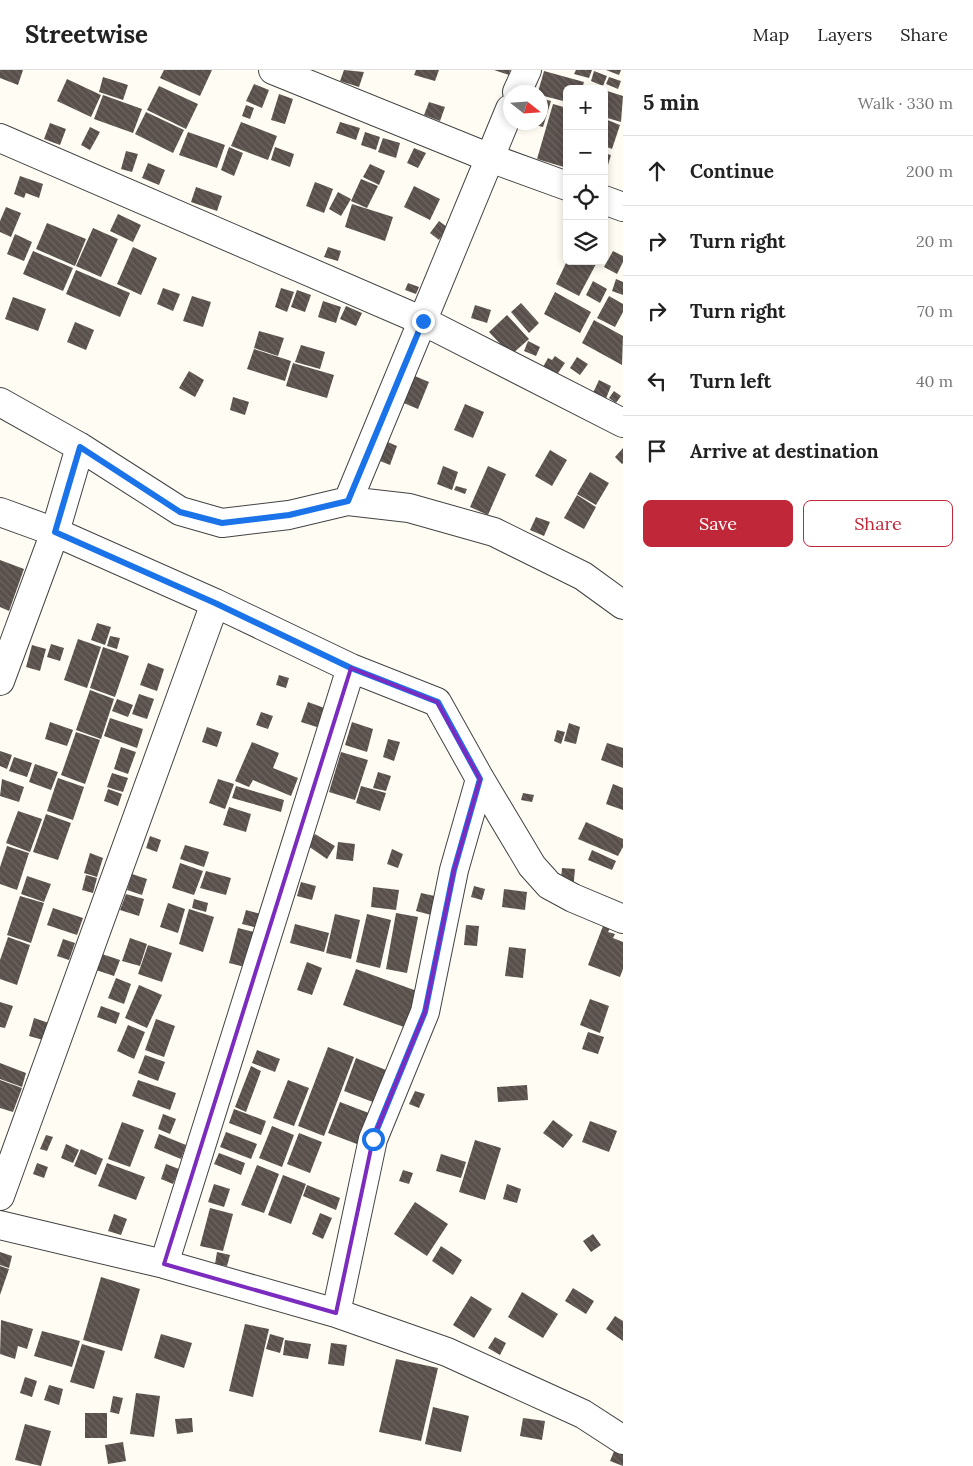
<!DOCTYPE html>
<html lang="en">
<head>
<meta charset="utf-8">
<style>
	body { margin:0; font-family:Lora,serif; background:#f6f6f6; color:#222 }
	.controls { position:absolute; right:15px; top:15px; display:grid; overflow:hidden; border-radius:8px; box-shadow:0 2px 8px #0003 }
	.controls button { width:45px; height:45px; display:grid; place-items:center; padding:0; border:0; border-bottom:1px solid #e0e0e0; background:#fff; color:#222; font:25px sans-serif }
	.compass { position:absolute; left:503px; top:15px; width:45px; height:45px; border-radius:50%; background:#fff; box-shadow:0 2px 8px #0003; rotate:107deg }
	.stop { position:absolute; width:15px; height:15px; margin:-11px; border:4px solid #1a73e8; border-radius:50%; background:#fff }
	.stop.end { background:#1a73e8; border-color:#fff; box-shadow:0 1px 5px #0008 }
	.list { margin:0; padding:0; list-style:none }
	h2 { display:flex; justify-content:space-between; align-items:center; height:65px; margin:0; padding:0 20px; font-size:21px }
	h2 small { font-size:16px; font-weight:400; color:#767676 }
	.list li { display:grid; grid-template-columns:32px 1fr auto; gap:15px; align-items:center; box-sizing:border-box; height:70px; padding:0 20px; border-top:1px solid #e0e0e0 }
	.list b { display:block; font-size:19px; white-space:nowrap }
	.list em { font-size:16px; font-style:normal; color:#767676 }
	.actions { display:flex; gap:10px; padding:15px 20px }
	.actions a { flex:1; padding:11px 0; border:1px solid #c02839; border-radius:8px; text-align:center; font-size:18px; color:#c02839 }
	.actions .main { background:#c02839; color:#fff }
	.icon { flex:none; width:28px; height:28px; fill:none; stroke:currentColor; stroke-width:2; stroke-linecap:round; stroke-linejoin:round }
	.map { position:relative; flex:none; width:623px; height:1396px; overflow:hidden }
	header { display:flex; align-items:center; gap:30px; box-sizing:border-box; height:70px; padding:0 25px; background:#fff; border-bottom:1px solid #e0e0e0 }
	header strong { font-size:24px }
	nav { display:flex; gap:28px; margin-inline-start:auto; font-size:18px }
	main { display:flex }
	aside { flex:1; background:#fff }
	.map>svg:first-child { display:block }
</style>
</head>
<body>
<header>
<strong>Streetwise</strong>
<nav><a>Map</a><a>Layers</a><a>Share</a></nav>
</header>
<main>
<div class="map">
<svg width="623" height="1396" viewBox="0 0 623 1396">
	<defs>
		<pattern id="building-back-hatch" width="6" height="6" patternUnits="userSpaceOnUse" patternTransform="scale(1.25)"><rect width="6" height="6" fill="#59504c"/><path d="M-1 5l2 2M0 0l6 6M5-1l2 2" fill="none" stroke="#6c6561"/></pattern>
	</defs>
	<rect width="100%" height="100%" fill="#fffcf3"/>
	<!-- building -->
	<path fill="url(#building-back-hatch)" d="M0 0H23L18 15 0 8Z
		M164 0H212L200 26 160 8Z
		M344 0 364 2 359 17 340 11Z
		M416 0H439L435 11 414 5Z
		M494 0H510L509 5Z
		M576 0H592L589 8 574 4Z
		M606 0H621L619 5Z
		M544 1 584 12 582 19H567V32L540 25V22H538Z
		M594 1 607 6 603 16 591 11Z
		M103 7 128 15 123 30 99 22Z
		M609 7 621 11 618 19 606 14Z
		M67 9 101 25 91 47 57 31Z
		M254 14 269 20 262 38 246 31Z
		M159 16 198 34 186 59 147 40Z
		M604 20 623 26 621 52 604 47Z
		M279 24 293 29 285 54 271 50Z
		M103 25 142 39 133 63 94 49Z
		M540 28 551 31 543 57 527 53 540 52Z
		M429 32 445 37 440 51 424 45Z
		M553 34 567 38V98L537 89Z
		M246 35 254 38 250 49 242 46Z
		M146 42 184 60 173 83 135 64Z
		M605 49 620 55 612 79 604 76Z
		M241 52 277 66 268 90 231 76Z
		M340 52 360 58 356 70 336 63Z
		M50 53 66 59 60 75 44 69Z
		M90 57 100 62 90 80 81 75Z
		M188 62 225 75 217 98 179 85Z
		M365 62 380 67 376 80 361 75Z
		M383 68 400 73 396 88 378 82Z
		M229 77 243 83 234 106 221 100Z
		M275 77 294 84 290 97 271 90Z
		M414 78 426 83 418 98 407 93Z
		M126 81 138 84 132 102 121 99Z
		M604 83 611 85 608 95 604 94Z
		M148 93 165 100 159 115 142 108Z
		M370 94 385 101 379 115 363 107Z
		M20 106 43 114 39 128 26 123 24 128 14 124Z
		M361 109 378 116 367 138 351 131Z
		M315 112 333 119 324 143 306 136Z
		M414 116 440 129 430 150 404 137Z
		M196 117 222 126 217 141 191 132Z
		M338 122 351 129 341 146 329 139Z
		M352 134 393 147 385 171 345 157Z
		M6 137 21 143 11 167 0 162V151Z
		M118 144 141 155 133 172 110 161Z
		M439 151 447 157 439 170 430 163Z
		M47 153 86 169 75 196 36 179Z
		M93 158 118 169 101 207 76 196Z
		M15 164 32 172 24 191 7 184Z
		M133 177 157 188 141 225 117 214Z
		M328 177 341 181 338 191 324 187Z
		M33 181 73 198 63 221 23 204Z
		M613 181 623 186V192L617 204 604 197Z
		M567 191H589L596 194 579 226 556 214Z
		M76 200 130 223 120 247 66 224Z
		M616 209 623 212V225L612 221Z
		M593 211 607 219 600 233 586 225Z
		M408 213 419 217 416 224 405 220Z
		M163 218 180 224 173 241 157 234Z
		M281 218 294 222 287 242 275 237Z
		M297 220 311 225 305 242 291 237Z
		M555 222 591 242 580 263 544 244Z
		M192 226 211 232 203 257 183 251Z
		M609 226 623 234V242L615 257 597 248Z
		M13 227 46 239 38 261 5 249Z
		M323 231 341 237 336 253 318 247Z
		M521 233 539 253 529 263 511 242Z
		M475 235 491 240 487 253 471 248Z
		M346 236 362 243 356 256 340 249Z
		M507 245 529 269 511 285 489 262Z
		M594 250 623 266 622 295 582 273Z
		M75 252 94 260 86 280 67 272Z
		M259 261 284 268 278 286 254 278Z
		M528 271 540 277 536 286 524 281Z
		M301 275 325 282 320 299 295 292Z
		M254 279 291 291 285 311 247 299Z
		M555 286 565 293 556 306 543 297 548 288 552 290Z
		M577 287 588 294 580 305 570 298Z
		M293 293 334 305 327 328 286 316Z
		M189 301 204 310 195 327 179 318Z
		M410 304 429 312 418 339 399 331Z
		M599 310 611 316 605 331 592 325Z
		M614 321 621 326 616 333 609 328Z
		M233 327 249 332 245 345 230 340Z
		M465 334 484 342 473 368 454 360Z
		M383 370 397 376 390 395 375 389Z
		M623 378V393L622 394 615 387Z
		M550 380 567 390 552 416 535 406Z
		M443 396 458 402 452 420 437 414Z
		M488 396 506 404 488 445 470 437Z
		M590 402 609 413 596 435 577 424Z
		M456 416 467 419 465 424 454 420Z
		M577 425 596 437 584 459 564 448Z
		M536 447 550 452 544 466 530 460Z
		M0 490 24 499 9 541 0 537Z
		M97 553 111 557 105 575 91 570Z
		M110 566 120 568 117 579 107 576Z
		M78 569 101 577 87 618 64 610Z
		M51 574 64 578 60 591 47 587Z
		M32 575 46 579 40 601 26 597Z
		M103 577 129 586 115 627 90 618Z
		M148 593 164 599 157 621 140 615Z
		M279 605 289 608 286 618 276 615Z
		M90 620 114 629 101 669 76 660Z
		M139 624 154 629 147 649 132 644Z
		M117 629 133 635 128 647 112 641Z
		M308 632 327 639 320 658 301 652Z
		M261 642 273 646 268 659 256 655Z
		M110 648 143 659 137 678 104 666Z
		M50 652 73 660 67 676 45 669Z
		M352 652 373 659 367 682 345 675Z
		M569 653 580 657 576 674 564 671Z
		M207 657 222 662 217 677 202 672Z
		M557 660 565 662 561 674 554 671Z
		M76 662 100 670 85 714 61 705Z
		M388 669 400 672 394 691 383 687Z
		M252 672 279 683 273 698 298 708 291 726 253 710 249 717 235 711Z
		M607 673 623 678V698L601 690Z
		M121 677 136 682 128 704 114 699Z
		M0 681 12 685 7 699 0 696Z
		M341 682 368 690 355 730 329 722Z
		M14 687 32 693 27 707 9 701Z
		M35 694 58 702 51 720 29 712Z
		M378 702 391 706 386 721 373 718Z
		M112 703 128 708 123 722 107 717Z
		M58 708 84 717 73 750 47 741Z
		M2 709 24 717 19 732 0 726Z
		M218 709 234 714 225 739 209 733Z
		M613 714 623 718V740L606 734Z
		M236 716 284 730 281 742 232 728Z
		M361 716 386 723 380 741 356 733Z
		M108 719 122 724 118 736 104 731Z
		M523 723 534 725 532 732 521 730Z
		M229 737 251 744 246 762 223 755Z
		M18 741 42 749 30 782 6 773Z
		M46 744 71 753 58 790 33 782Z
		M586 752 623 769V777L618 786 578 769Z
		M315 764 335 776 327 789 308 776Z
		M150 766 161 770 157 782 146 778Z
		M338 772 355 774 353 791 336 789Z
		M185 775 209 782 204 797 180 789Z
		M7 776 29 783 17 820 0 814V797Z
		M392 779 403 784 398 798 387 794Z
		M592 780 616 791 612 800 588 790Z
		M90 783 103 788 97 807 84 803Z
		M180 793 203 801 194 825 172 818Z
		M562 798 575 799 573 821 560 820Z
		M206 801 231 808 226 825 200 818Z
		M132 804 147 809 142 825 127 820Z
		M86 805 97 808 93 823 82 820Z
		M27 806 51 814 44 832 21 824Z
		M301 812 316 816 312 830 297 826Z
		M474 816 485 819 482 830 471 827Z
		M373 817 399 820 396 840 371 837Z
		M504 819 527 822 525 840 502 837Z
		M421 823 439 827 435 846 416 841Z
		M126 824 144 829 139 846 120 840Z
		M20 826 44 833 31 873 7 865Z
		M194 829 208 833 206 842 192 838Z
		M168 833 185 839 178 863 160 857Z
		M53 838 83 848 77 865 47 855Z
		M189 839 214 847 203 882 179 874Z
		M246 840 261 844 258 858 242 854Z
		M396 843 418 847 407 903 386 899Z
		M335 844 360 850 351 889 326 883Z
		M367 844 391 850 380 898 356 892Z
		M295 854 329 863 324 882 290 873Z
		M466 855 479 856 477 876 464 875Z
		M603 856 610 858 608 862 615 864 613 868 623 872V899L620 907 588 895Z
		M238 858 254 862 245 897 229 893Z
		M8 867 30 875 17 915 0 909V890Z
		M130 868 147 874 140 896 122 891Z
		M63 869 75 873 69 890 57 886Z
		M148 875 172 883 162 912 138 904Z
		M509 877 526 879 523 908 505 906Z
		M102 884 120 890 114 906 96 900Z
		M307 892 322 898 312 925 297 920Z
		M356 899 417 921 404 957 343 935Z
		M116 908 131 914 124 934 108 928Z
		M139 915 162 925 147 958 125 948Z
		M590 929 609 936 600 963 580 955Z
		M0 932 13 936 5 958 0 957Z
		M101 936 120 943 116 954 97 947Z
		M34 948 49 953 43 970 29 966Z
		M156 949 175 956 164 987 145 980Z
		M128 955 145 962 134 989 117 981Z
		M588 962 604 967 598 984 582 979Z
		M328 977 354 987 324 1066 298 1056Z
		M257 980 280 989 275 1002 252 993Z
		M145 985 165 992 158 1011 138 1003Z
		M356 988 391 1002 378 1034 344 1021Z
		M0 993 26 1003 22 1017 0 1009Z
		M251 996 261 1001 246 1042 235 1037Z
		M0 1010 22 1018 13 1042 0 1038Z
		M138 1010 176 1023 170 1040 132 1026Z
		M288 1010 309 1018 294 1056 273 1048Z
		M527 1015 528 1030 498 1032 497 1017Z
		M415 1021 425 1024 419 1038 409 1034Z
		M340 1032 374 1045 362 1076 328 1063Z
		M234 1039 266 1051 261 1065 229 1053Z
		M163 1044 176 1049 170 1064 158 1059Z
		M553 1050 573 1065 563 1078 543 1063Z
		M590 1051 617 1061 609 1082 582 1072Z
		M122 1052 144 1060 130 1097 108 1089Z
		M272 1056 294 1065 282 1097 259 1088Z
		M226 1062 257 1074 251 1089 220 1077Z
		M299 1063 322 1072 310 1103 287 1094Z
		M159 1064 186 1075 181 1089 154 1078Z
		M46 1065 53 1067 47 1081 40 1079Z
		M475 1070 501 1078 485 1130 459 1122Z
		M66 1074 79 1080 73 1093 61 1088Z
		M81 1079 103 1089 96 1105 74 1096Z
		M219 1083 245 1093 241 1105 214 1094Z
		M441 1084 466 1092 461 1108 436 1101Z
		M37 1093 48 1097 44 1108 33 1104Z
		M107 1093 145 1107 136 1130 98 1116Z
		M166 1094 179 1099 173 1114 161 1109Z
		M257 1095 279 1104 264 1143 241 1135Z
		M403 1100 413 1103 409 1114 399 1111Z
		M283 1105 306 1114 291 1154 268 1145Z
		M214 1114 230 1119 224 1137 208 1132Z
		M507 1114 521 1119 517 1133 503 1129Z
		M307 1115 340 1128 336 1140 303 1126Z
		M415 1132 448 1154 427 1186 394 1164Z
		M210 1138 233 1144 223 1181 200 1176Z
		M320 1143 332 1148 323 1169 312 1164Z
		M114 1144 127 1149 121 1165 108 1161Z
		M593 1164 601 1175 591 1182 583 1171Z
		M441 1176 462 1190 453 1205 432 1191Z
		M0 1182 12 1186 9 1198 0 1195Z
		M217 1182 230 1185 227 1196 215 1194Z
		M0 1196 9 1199 0 1225Z
		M101 1207 140 1219 122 1281 83 1270Z
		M573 1218 594 1231 586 1244 565 1231Z
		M522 1222 558 1244 543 1268 508 1247Z
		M471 1226 492 1239 474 1268 453 1255Z
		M615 1246 623 1251V1271L606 1259Z
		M1 1250 33 1259 27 1279 18 1276 15 1289 0 1284Z
		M245 1254 269 1259 253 1327 229 1321Z
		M42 1261 80 1271 72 1297 34 1286Z
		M161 1264 192 1273 184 1298 154 1288Z
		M270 1264 284 1268 280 1283 266 1279Z
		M495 1267 506 1273 500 1285 488 1278Z
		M285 1270 311 1274 308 1289 283 1285Z
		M331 1273 347 1275 344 1296 328 1294Z
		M82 1274 105 1281 94 1319 70 1312Z
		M396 1289 438 1298 421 1371 379 1362Z
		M25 1307 37 1311 32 1327 20 1323Z
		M49 1315 63 1319 59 1335 44 1330Z
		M136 1323 160 1326 154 1367 130 1364Z
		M113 1326 123 1328 119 1344 110 1342Z
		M433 1337 469 1346 461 1382 425 1374Z
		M85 1343H107V1368H85Z
		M192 1348 193 1362 177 1364 175 1349Z
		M523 1348 545 1351 542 1370 520 1366Z
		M25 1354 51 1361 41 1396 15 1390Z
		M123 1372 126 1391 108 1394 105 1375Z
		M617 1374 623 1376V1396L610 1391Z"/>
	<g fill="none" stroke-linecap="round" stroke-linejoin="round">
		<!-- minor casing -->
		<g stroke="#434343" stroke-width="30">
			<path id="minor" d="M273 0 490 88 567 116
				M517 22 527 0
				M0 68 423 251 623 353
				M604 130 623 137
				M0 332 80 377 180 441 222 453 289 445 348 431 409 438 494 462 583 506 623 535
				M348 431 510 39
				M0 442 55 462 215 533 351 598 437 632 480 709 532 796 549 815 573 828 623 849
				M0 611 55 462 80 377
				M0 1126 215 533
				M0 1155 164 1194 336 1243 447 1282 583 1344 623 1370
				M164 1194 351 598
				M336 1243 373 1069 425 942 454 800 480 709"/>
		</g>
		<!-- minor -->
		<use href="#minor" stroke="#fff" stroke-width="28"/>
	</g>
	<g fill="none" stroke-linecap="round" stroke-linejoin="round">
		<!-- route -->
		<path stroke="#1a73e8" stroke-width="6" d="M373 1069 425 942 454 800 480 709 438 632 351 598 215 533 55 462 80 377 180 442 222 453 289 445 348 431 423 251"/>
	</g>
	<!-- marked area -->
	<path fill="none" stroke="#7b2cbf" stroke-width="4" stroke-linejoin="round" d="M351 598 437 632 480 709 454 800 425 942 373 1069 336 1243 164 1194Z"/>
</svg>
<div class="controls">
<button>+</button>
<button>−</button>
<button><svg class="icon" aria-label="locate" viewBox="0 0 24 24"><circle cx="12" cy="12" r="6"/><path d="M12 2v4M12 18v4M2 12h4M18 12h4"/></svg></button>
<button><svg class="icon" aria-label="layers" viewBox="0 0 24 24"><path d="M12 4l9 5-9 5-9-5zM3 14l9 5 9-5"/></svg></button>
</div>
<svg class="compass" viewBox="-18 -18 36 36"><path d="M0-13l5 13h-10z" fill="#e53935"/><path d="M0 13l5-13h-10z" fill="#767676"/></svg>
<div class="stop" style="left:373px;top:1069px"></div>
<div class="stop end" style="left:423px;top:251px"></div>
</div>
<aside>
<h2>5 min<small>Walk · 330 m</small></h2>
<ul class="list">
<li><svg class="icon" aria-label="ahead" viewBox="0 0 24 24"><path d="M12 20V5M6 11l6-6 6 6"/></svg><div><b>Continue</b></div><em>200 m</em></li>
<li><svg class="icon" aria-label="right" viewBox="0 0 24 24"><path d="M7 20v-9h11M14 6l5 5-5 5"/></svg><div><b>Turn right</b></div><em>20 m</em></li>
<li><svg class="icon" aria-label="right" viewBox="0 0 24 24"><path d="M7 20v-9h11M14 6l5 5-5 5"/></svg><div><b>Turn right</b></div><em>70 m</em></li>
<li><svg class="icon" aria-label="left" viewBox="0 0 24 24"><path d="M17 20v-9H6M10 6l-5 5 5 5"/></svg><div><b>Turn left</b></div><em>40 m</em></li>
<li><svg class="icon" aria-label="arrive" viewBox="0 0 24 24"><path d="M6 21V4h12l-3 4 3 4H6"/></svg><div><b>Arrive at destination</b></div></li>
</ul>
<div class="actions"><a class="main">Save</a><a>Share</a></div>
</aside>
</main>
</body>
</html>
